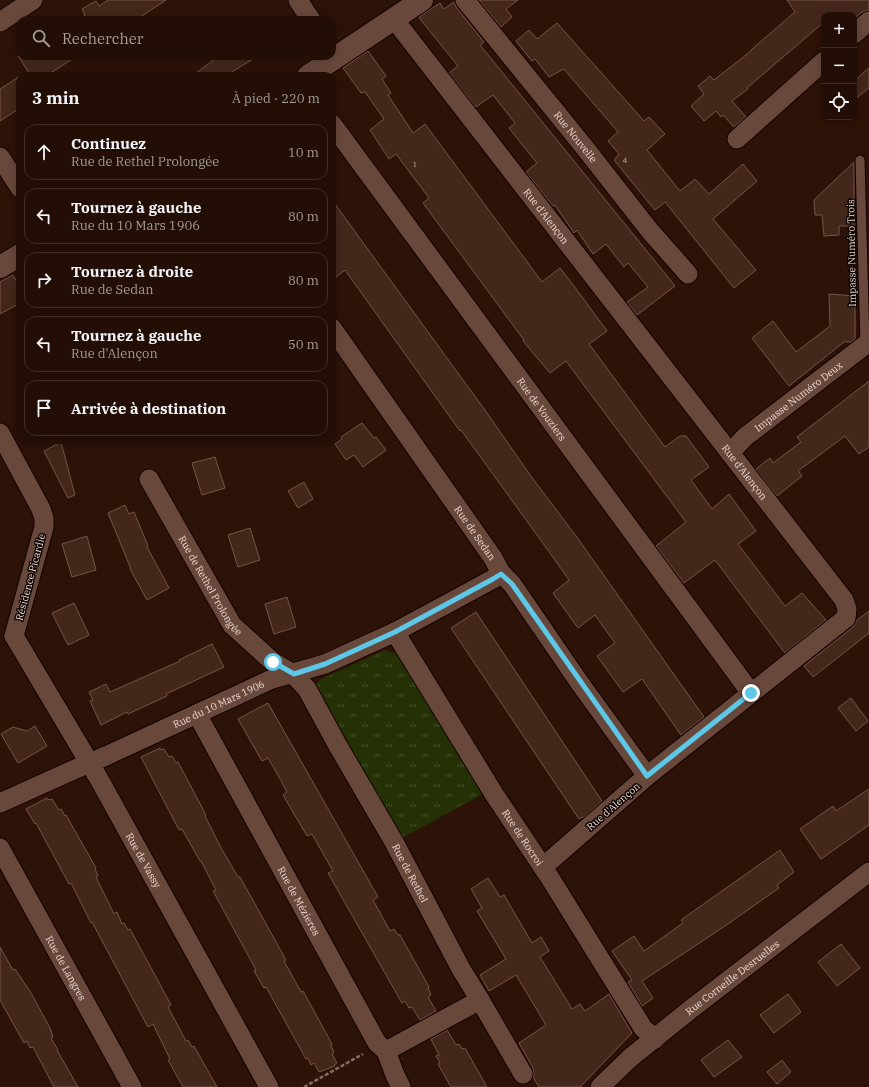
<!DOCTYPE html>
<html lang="fr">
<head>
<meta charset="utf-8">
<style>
	body { margin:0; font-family:"IBM Plex Serif",serif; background:#2e1c13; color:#f1f3f6 }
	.controls { position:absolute; right:12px; top:12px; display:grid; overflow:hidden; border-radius:8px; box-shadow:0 2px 10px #0003 }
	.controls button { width:36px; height:36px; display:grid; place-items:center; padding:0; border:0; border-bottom:1px solid #3f2e27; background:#220e05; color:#f1f3f6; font:20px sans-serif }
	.stop { position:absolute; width:12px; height:12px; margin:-9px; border:3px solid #5cc7e7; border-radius:50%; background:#fff }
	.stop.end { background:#5cc7e7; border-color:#fff; box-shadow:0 1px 4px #0008 }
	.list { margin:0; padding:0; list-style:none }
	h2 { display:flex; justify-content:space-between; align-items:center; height:52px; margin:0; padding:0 16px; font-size:17px }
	h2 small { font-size:13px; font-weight:400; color:#a29c9a }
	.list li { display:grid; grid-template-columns:26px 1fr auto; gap:12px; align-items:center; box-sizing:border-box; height:56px; margin:0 8px 8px; padding:0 8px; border:1px solid #3f2e27; border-radius:12px }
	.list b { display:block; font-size:15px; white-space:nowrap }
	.list p { margin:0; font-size:13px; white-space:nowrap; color:#a29c9a }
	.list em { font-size:13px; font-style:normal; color:#a29c9a }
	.icon { flex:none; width:22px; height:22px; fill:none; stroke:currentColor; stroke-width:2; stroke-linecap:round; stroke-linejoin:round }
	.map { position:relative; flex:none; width:869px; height:1087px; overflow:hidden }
	.search { position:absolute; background:#220e05; box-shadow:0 2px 10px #0003; left:16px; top:16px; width:320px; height:44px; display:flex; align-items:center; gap:10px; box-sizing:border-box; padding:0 14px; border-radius:12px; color:#a29c9a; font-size:15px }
	.panel { position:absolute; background:#220e05; box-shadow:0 2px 10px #0003; left:16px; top:72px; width:320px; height:372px; border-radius:12px }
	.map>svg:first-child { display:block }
</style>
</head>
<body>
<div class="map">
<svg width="869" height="1087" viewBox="0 0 869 1087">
	<defs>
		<pattern id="grass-tufts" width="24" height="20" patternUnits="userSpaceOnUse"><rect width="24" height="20" fill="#243105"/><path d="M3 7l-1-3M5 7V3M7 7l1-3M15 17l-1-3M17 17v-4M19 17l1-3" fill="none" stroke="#444e29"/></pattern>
	</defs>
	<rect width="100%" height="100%" fill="#2d1207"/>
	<!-- grass -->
	<path fill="url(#grass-tufts)" d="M385 650 399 654 483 794 400 839 315 686 321 679Z"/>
	<!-- building -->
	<path fill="#44271b" stroke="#765448" d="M108 0H166L136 20H78L85 15 82 9 96 1 99 6Z
		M479 0H518L506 9 512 17 501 27Z
		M787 0H869V10L862 12 854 19V15H824V22L747 88 748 89 732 101 746 117 734 127 723 115 721 117 716 111 704 121 691 106 704 94 698 86 710 76 714 80 751 51V50L795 12Z
		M454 2 456 7 484 42 480 45 675 286 637 315 627 302 648 287 628 263 624 267 606 244 593 254 577 230 574 233 555 205 553 206 526 172 537 163 509 128 515 123 493 95 476 107 449 73 458 66 421 20 419 17 440 3 444 9Z
		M557 23 644 121 649 117 665 134 647 150 680 191 695 179 709 194 743 164 757 181 713 219 756 270 734 288 665 202 655 210 614 160 619 154 608 141 618 132 564 69 549 77 535 59 532 61 516 41 529 30 537 39Z
		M368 51 386 76 382 79 391 93 388 95 413 133 425 124 542 282 560 268 577 290 607 331 589 344 665 447 680 436H686L709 467 691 480 712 509 729 494 756 531 738 544 785 606 802 593 826 620 785 653 715 560 684 583 656 546 686 522 566 361 550 373 523 341 524 340 423 203 429 198 396 154 389 159 370 130 384 119 365 92 361 93 343 68Z
		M18 56H77L46 76H31Z
		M219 56H258L225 76H192Z
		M869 68V88L854 100V81Z
		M20 76V108L0 121V89Z
		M854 162V226H839V235L824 236 822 215H815L814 200Z
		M332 200 487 413 530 475 576 536 704 717 681 735 642 679 623 692 597 656 615 643 595 615 578 628 553 593 569 580 550 553 461 430 460 431 345 270 332 280Z
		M13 275 20 287V303L0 314V282Z
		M829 294 855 296V339L851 342H844L789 386 752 338 773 321 796 352 830 326Z
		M869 381V447L859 454 845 436 798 471 802 476 777 496 756 469 770 458 773 463 801 442 797 437Z
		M362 423 374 438 376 437 386 450 363 467 354 455 346 460 335 444 342 439 341 437Z
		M61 442 75 495 68 498 44 451Z
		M215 457 225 488 202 495 192 463Z
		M304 482 313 499 298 508 288 491Z
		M125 505 129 514 134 512 148 546 147 547 169 588 147 600 130 569H131L108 513Z
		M250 528 260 560 238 567 228 535Z
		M87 536 96 570 72 577 62 544Z
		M287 597 296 627 274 634 265 604Z
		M74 603 89 635 68 645 52 613Z
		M869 611V633L813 677 804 666 853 627 856 621Z
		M476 612 602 801 583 818 582 817 579 819 451 628Z
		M212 644 224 667 166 694 167 696 128 714 127 712 101 725 90 701 93 700 89 692 106 684 110 692 180 661 179 660Z
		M851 698 868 721 856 731 838 708Z
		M268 703 378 897 373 900 390 931 394 929 398 935H400L429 987 428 988 431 995 428 997 436 1011 420 1020 412 1007 409 1008 405 1001 402 1003 328 873 333 871 312 834 307 836 283 795 287 792 279 777 268 758 262 761 238 719Z
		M35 726 47 746 18 763 1 734 13 727 27 731Z
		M160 748 161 750 164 749 169 757 172 756 176 763 178 762 206 815 205 816 221 848 238 877H240L286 960 284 961 301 992 303 991 332 1044 331 1046 334 1052 332 1054 337 1063 334 1065 335 1066 319 1072 314 1063 311 1065 308 1058 306 1059 266 987 264 988 254 971 256 970 213 891 216 890 201 861H200L182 829 179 830 141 757Z
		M869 789V825L821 859 800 829 833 806 836 811Z
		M47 798 49 800 52 799 59 810 61 809 65 816 66 815 96 868 95 869 98 876 96 877 114 914 117 912 122 924 124 923 128 930 130 929 171 1005 168 1007 186 1041 188 1040 192 1047 194 1046 217 1087H183L168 1060 170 1059 153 1024 148 1027 92 922 91 923 71 883 69 884 36 823 35 824 26 809Z
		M780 850 794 872 777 885 779 888 725 926 642 981 653 998 642 1006 628 982 632 980 612 951 634 936 644 951 683 923 681 920Z
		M488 878 500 897 504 895 532 943 541 937 549 951 540 957 572 1009 580 1004 585 1011 609 994 632 1033 580 1087H539L533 1077 534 1074 533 1068 519 1043 546 1025 516 975 489 991 480 975 506 959 477 911 482 908 471 889Z
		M841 944 860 968 837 986 818 962Z
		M0 947 13 970 15 969 31 993 50 1028 53 1037 51 1038 58 1050H57L78 1087H54L33 1047 30 1048 27 1041 24 1043 0 1000Z
		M788 994 801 1012 774 1033 760 1015Z
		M447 1030 456 1045 459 1044 462 1049 465 1048 487 1087H451L438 1064 440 1063 436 1056 439 1055 431 1039Z
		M728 1040 742 1057 714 1077 701 1060Z
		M782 1060 791 1072 777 1084 767 1072Z"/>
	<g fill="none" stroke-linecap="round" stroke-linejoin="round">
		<!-- service casing -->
		<g stroke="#140100" stroke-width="11">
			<path id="service" d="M860 160 865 346"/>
		</g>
		<!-- minor casing -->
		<g stroke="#140100" stroke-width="21">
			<g id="minor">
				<path d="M298 0 311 20"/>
				<path id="s1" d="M465 0 585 148 650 231 688 274"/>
				<path id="s2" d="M394 19 844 600 847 609 846 618 647 776 543 867"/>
				<path d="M0 22 33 0"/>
				<path d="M854 34 869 21"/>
				<path id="s3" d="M332 124 751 693"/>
				<path d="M737 139 824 61"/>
				<path d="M0 157 20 188"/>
				<path id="s4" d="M332 328 493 558 501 573 512 584 579 682 647 776"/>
				<path d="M0 433 41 509 44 518V527L14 636"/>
				<path id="s5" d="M730 453 745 437 869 342"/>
				<path id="s6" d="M149 479 232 625 273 662 293 674 307 689 338 746 394 842 461 969 480 1000 523 1074"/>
				<path id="s7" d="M395 632 494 794 550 878 643 1028 655 1039"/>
				<path id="s8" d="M14 636 99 779 269 1087"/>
				<path id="s9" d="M197 714 377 1043 386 1051 395 1075 401 1087"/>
				<path id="s10" d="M0 803 71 771 108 755 272 679 325 664 395 632 493 579 501 573"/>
				<path id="s11" d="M0 848 132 1087"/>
				<path d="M386 1051 480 1000"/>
				<path id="s12" d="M600 1087 630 1058 691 1009 869 872"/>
			</g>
		</g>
		<!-- tertiary casing -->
		<g stroke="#140100" stroke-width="24">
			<path id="tertiary" d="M308 76 422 0
				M0 267 20 255"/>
		</g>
		<!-- path -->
		<path stroke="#856d64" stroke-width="2.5" stroke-dasharray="4 2" stroke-linecap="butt" d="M304 1087 363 1054"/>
		<!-- service -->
		<use href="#service" stroke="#69483c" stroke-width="9"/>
		<!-- minor -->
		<use href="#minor" stroke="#69483c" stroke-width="19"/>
		<!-- tertiary -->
		<use href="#tertiary" stroke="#69483c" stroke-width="22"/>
	</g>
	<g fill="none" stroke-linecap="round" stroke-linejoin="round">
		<!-- route -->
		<path stroke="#5cc7e7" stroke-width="5" d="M273 662 294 674 325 664 395 632 493 579 501 574 512 584 647 776 751 693"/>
	</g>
	<g text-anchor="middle" stroke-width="3" stroke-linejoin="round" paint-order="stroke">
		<!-- number labels -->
		<g font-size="8" fill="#c3aca4">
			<text x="625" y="163">4</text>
			<text x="415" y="167">1</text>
		</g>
		<!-- street labels -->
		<g font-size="10" fill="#edd9d2" stroke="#0d0402">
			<text dy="4" stroke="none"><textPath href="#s1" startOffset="176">Rue Nouvelle</textPath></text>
			<text dy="4" stroke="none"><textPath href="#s2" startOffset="249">Rue d'Alençon</textPath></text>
			<text transform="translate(851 253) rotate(-91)" y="4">Impasse Numéro Trois</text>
			<text dy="4" stroke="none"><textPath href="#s5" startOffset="89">Impasse Numéro Deux</textPath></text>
			<text dy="4" stroke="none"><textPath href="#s3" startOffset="354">Rue de Vouziers</textPath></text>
			<text dy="4" stroke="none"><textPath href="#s2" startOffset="573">Rue d'Alençon</textPath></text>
			<text dy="4" stroke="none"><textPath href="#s4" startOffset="250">Rue de Sedan</textPath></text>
			<text transform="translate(30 577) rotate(-75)" y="4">Résidence Picardie</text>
			<text dy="4" stroke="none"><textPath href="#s6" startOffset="123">Rue de Rethel Prolongée</textPath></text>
			<text dy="4" stroke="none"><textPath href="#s10" startOffset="240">Rue du 10 Mars 1906</textPath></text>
			<text transform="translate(613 806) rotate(-41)" y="4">Rue d'Alençon</text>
			<text dy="4" stroke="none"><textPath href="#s7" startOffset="242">Rue de Rocroi</textPath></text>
			<text dy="4" stroke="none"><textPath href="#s8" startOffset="259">Rue de Vassy</textPath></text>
			<text dy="4" stroke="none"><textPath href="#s6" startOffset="478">Rue de Rethel</textPath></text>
			<text dy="4" stroke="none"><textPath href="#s9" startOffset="213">Rue de Mézieres</textPath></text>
			<text dy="4" stroke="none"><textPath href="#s11" startOffset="137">Rue de Langres</textPath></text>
			<text dy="4" stroke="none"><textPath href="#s12" startOffset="172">Rue Corneille Desruelles</textPath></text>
		</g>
	</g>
</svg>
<div class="controls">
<button>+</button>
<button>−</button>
<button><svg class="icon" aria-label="locate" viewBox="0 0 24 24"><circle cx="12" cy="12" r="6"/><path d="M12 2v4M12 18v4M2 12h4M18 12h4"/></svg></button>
</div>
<div class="stop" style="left:273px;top:662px"></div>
<div class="stop end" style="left:751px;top:693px"></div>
<div class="search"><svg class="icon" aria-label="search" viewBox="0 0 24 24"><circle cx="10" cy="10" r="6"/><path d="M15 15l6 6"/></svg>Rechercher</div>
<section class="panel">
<h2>3 min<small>À pied · 220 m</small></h2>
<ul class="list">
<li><svg class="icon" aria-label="ahead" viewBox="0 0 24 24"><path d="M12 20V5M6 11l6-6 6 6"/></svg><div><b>Continuez</b><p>Rue de Rethel Prolongée</p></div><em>10 m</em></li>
<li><svg class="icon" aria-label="left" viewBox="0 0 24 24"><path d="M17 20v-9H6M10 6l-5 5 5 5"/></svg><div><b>Tournez à gauche</b><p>Rue du 10 Mars 1906</p></div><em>80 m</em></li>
<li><svg class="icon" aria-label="right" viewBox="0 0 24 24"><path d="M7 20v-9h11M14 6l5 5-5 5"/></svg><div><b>Tournez à droite</b><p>Rue de Sedan</p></div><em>80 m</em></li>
<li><svg class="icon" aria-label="left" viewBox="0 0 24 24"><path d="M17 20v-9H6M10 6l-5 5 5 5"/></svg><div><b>Tournez à gauche</b><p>Rue d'Alençon</p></div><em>50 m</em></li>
<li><svg class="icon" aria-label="arrive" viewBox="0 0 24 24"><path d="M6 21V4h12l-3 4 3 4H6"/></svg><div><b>Arrivée à destination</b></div></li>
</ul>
</section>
</div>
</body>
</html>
